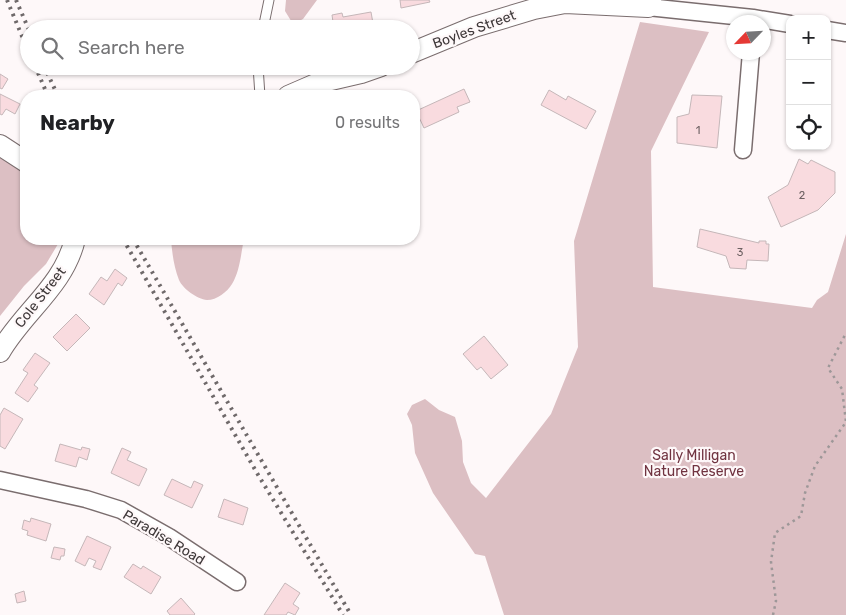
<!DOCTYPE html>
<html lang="en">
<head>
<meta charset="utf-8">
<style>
	body { margin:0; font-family:Rubik,sans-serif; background:#f6f6f6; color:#202124 }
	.controls { position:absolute; right:15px; top:15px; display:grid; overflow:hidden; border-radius:10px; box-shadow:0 1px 4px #0004 }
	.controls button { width:45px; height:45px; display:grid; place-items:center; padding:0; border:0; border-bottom:1px solid #e0e0e0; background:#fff; color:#202124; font:25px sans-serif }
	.compass { position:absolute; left:726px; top:15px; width:45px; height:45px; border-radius:50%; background:#fff; box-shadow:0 1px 4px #0004; rotate:245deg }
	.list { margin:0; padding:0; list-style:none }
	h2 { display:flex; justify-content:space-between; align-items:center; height:65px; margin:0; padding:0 20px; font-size:21px }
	h2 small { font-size:16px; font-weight:400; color:#757577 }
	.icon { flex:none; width:28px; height:28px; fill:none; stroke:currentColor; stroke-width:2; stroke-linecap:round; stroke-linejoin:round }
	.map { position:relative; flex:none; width:846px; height:615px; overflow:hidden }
	.search { position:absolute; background:#fff; box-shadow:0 1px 4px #0004; left:20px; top:20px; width:400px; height:55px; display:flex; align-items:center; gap:12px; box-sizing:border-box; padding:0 18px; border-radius:28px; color:#757577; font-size:19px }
	.panel { position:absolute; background:#fff; box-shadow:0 1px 4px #0004; left:20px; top:90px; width:400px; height:155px; border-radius:20px }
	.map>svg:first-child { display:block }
</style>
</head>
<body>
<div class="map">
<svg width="846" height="615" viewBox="0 0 846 615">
	<rect width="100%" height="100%" fill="#fef8f9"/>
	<!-- green -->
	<path fill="#dcbfc3" d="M286 0H317L303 19 293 24 285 11Z
		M640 22 709 32 651 151 653 287 812 308 817 300 828 292 846 234V615H504L485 556 475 554 433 493 415 453 412 425 407 414 412 405 425 399 439 410 455 417 462 441 463 462 471 483 486 498 551 414 578 347 574 241Z
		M0 157 26 174V239H61L46 264 24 286 0 316Z
		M171 239H244C241 253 240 271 232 284 227 292 217 300 207 300 197 299 183 289 179 280 174 267 172 253 171 239Z"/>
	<!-- building -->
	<path fill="#f9dbdf" stroke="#c5b7b9" d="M400 0H429L430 2 401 8Z
		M371 12 374 29H334L332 15 342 13 343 17Z
		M0 74 8 79 2 89 0 88Z
		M464 89 470 102 457 107 459 112 424 128 416 111Z
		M549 90 566 100 568 96 596 111 586 129 541 105Z
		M0 94 20 104 15 114 6 109 2 115 0 114Z
		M692 95 722 96 717 148 677 143V117L689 114Z
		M799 159 808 164 811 160 835 172V193L818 210 781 227 768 197 788 185Z
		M700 229 759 243V241H766V244H769L768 261 747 260 746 269 730 268 726 256 697 247Z
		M115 269 127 278 122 286 118 283 104 305 89 294 101 277 107 281Z
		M76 314 90 328 67 351 53 337Z
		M484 336 508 365 491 379 481 367 477 370 463 354Z
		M35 353 50 363 34 385 38 388 28 402 15 393 28 373 23 370Z
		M4 408 23 419 5 449 0 446V415Z
		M60 444 81 450 82 447 90 449 87 460 79 457 76 467 55 461Z
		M122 448 131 452 127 460 147 469 139 486 111 473Z
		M172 479 191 488 194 481 203 485 192 508 164 495Z
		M224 499 248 508 243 525 218 517Z
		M31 518 51 524 46 541 27 535 28 531 22 529 24 520 30 522Z
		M87 536 111 547 101 570 93 567 96 561 89 558 85 566 75 561Z
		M54 547 65 549 64 556H61L60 560 51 558Z
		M133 564 141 569 143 566 161 577 151 594 124 577Z
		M285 583 300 593 293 604 299 608 295 615 288 612 286 615H264Z
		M24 591 26 601 17 603 15 594Z
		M181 598 195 614 194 615H170L167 611Z"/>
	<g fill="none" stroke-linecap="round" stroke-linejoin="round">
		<!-- service casing -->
		<g stroke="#7a6d6e" stroke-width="11">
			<path id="service" d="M263 29 269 0
				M258 66 260 96"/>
		</g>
		<!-- minor casing -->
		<g stroke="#7a6d6e" stroke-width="19">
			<path id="minor" d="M648 7 753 18 790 24
				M827 30 846 33
				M743 150 751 52
				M0 480 86 499 121 510 169 537 237 582"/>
		</g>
		<!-- tertiary casing -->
		<g stroke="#7a6d6e" stroke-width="22">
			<path id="tertiary" d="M411 53 474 27 534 9 565 3 648 7 651 0
				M288 96 318 83 361 73 381 66
				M0 145 26 162
				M0 352C23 312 64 286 75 239"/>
		</g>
		<!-- path -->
		<path stroke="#9d9798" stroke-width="2.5" stroke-dasharray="2.5 4" stroke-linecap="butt" d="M773 615 776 601 771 562 775 533 801 516 805 493 815 466 846 422 842 389 828 368 846 333"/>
		<!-- service -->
		<use href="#service" stroke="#fff" stroke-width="9"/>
		<!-- minor -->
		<use href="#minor" stroke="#fff" stroke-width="16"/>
		<!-- tertiary -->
		<use href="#tertiary" stroke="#fff" stroke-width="20"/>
		<!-- rail -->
		<path stroke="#6f696a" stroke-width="4" stroke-dasharray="2.5 5" stroke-linecap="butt" d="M7 0 29 53
			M16 0 29 30
			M35 66 48 96
			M44 66 58 96
			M123 239 257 473 343 615
			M133 239 351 615"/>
	</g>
	<g text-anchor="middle" stroke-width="4.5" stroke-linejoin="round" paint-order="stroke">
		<!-- number labels -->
		<g font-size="11" fill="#6d6162">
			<text x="698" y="134">1</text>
			<text x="802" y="199">2</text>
			<text x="740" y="256">3</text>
		</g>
		<!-- street labels -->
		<g font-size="14" fill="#3e3839" stroke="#fef8f9">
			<text transform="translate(474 29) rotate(-20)" y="5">Boyles Street</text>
			<text transform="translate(40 297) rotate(-52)" y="5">Cole Street</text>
			<text transform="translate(164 537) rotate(31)" y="5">Paradise Road</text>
		</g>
		<!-- park labels -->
		<g font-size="14" fill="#703340" stroke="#fef8f9">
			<text x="694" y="460">Sally Milligan<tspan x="694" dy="16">Nature Reserve</tspan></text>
		</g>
	</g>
</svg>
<div class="controls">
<button>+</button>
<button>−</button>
<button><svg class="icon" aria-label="locate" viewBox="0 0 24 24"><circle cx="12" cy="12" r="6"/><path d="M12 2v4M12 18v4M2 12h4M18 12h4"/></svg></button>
</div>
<svg class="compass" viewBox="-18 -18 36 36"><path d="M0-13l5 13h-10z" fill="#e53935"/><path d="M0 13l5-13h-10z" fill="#757577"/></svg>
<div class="search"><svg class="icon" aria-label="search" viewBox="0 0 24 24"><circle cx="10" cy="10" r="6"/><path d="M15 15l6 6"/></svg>Search here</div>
<section class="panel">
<h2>Nearby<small>0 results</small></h2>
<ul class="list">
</ul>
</section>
</div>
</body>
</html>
